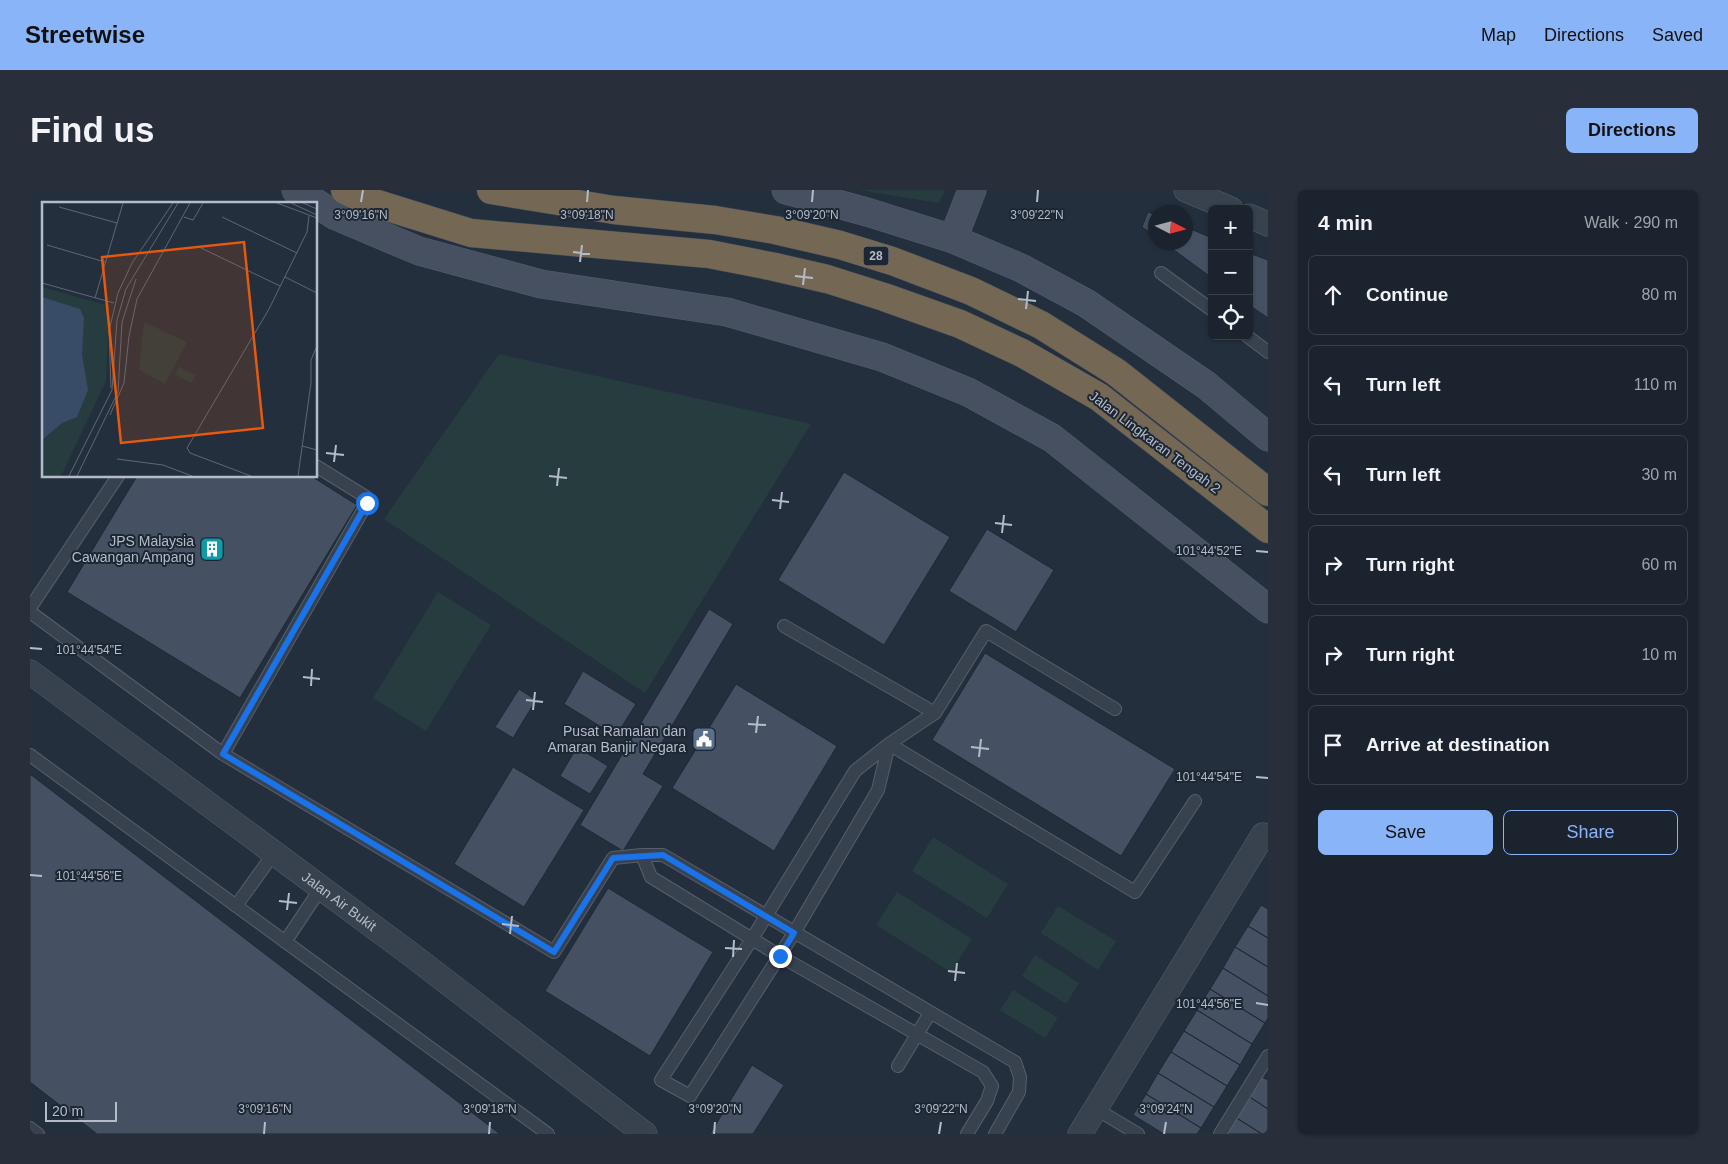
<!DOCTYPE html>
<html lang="en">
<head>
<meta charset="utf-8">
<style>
	body { margin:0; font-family:Arial,sans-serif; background:#282f3a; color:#f1f3f6 }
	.controls { position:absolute; right:15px; top:15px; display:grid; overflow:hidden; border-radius:8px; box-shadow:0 1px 4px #0004 }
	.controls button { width:45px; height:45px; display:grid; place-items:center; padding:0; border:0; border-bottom:1px solid #39404a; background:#1b232e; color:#f1f3f6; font:25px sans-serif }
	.compass { position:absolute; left:1118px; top:15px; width:45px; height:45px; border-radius:50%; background:#1b232e; box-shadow:0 1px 4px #0004; rotate:96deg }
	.scale { position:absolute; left:15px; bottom:12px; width:72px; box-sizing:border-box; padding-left:5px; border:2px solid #b4bcc9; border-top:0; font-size:14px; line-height:18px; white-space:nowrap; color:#b4bcc9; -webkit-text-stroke:4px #1d2633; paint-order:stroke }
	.stop { position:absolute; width:15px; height:15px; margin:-11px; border:4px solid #1a73e8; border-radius:50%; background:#fff }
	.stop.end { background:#1a73e8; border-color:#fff; box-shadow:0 1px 5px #0008 }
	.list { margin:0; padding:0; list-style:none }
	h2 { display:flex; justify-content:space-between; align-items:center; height:65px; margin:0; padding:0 20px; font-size:21px }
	h2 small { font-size:16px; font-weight:400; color:#a0a4aa }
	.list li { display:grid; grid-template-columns:32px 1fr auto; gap:15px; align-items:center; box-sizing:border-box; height:80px; margin:0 10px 10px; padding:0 10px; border:1px solid #39404a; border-radius:8px }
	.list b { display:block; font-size:19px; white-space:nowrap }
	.list em { font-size:16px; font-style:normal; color:#a0a4aa }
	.actions { display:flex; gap:10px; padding:15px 20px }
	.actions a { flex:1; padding:11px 0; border:1px solid #8ab4f8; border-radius:8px; text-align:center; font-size:18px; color:#8ab4f8 }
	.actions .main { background:#8ab4f8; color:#111 }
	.icon { flex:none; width:28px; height:28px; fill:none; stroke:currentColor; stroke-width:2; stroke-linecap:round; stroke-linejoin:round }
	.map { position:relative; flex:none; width:1238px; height:944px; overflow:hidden; border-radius:8px }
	header { display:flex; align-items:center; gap:30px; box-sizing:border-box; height:70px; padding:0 25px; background:#8ab4f8; color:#111 }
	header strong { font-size:24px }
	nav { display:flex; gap:28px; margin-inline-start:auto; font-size:18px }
	.intro { display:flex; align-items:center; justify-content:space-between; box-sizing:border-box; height:120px; padding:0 30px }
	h1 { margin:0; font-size:35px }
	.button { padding:12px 22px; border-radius:8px; background:#8ab4f8; color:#111; font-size:18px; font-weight:700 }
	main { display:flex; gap:30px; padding:0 30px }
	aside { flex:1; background:#1b232e; border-radius:8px; box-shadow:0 1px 4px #0004 }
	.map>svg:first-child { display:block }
</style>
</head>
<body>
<header>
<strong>Streetwise</strong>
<nav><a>Map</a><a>Directions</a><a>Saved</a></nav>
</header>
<div class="intro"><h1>Find us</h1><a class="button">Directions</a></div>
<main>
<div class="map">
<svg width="1238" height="944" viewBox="0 0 1238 944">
	<rect width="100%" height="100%" fill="#242f3e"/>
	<!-- green -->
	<path fill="#263c3f" d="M828 0H915L909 13Z
		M469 164 781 234 615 503 354 329Z
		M408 402 461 435 396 541 343 508Z
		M903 647 978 694 957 728 882 681Z
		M867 702 942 749 921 782 846 735Z
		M1028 716 1086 751 1068 780 1011 743Z
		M1005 765 1049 793 1036 814 992 786Z
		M983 800 1028 828 1015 848 970 820Z"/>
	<!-- building -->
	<path fill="#455162" stroke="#1f2835" d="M1118 22 1126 25V47L1112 37Z
		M1156 37 1182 48V88L1133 52H1156Z
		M1219 63 1238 70V128L1219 115Z
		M814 282 920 347 854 455 748 390Z
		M107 286H281L327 315 210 508 37 402Z
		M957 339 1024 380 986 442 919 401Z
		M679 419 703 434 613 584 633 596 593 661 550 635Z
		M955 463 1145 579 1091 666 902 550Z
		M553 481 606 514 586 546 534 514Z
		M706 494 807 556 744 661 642 598Z
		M489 499 506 510 483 548 465 537Z
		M547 557 578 576 560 604 530 586Z
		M483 577 554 620 494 717 424 674Z
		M0 584 470 944H67L0 892Z
		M578 698 683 762 620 866 515 801Z
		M1231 715 1238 719V748L1218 736Z
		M1218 736 1238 748V777L1205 757Z
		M1205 757 1238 777V806L1193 778Z
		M1193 778 1238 806V828L1235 833 1180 799Z
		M1180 799 1235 833 1222 854 1167 820Z
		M1167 820 1222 854 1210 875 1154 841Z
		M1154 841 1210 875 1197 896 1141 862Z
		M1141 862 1197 896 1184 917 1128 883Z
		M722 875 754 895 723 944H680Z
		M1128 883 1184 917 1171 938 1116 904Z
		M1230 886 1238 890V919L1218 906Z
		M1116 904 1171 938 1167 944H1134L1103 925Z
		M1218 906 1238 919V944H1232L1205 927Z
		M1205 927 1232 944H1195Z"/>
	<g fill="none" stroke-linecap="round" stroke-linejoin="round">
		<!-- lane casing -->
		<g stroke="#565f6c" stroke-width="14">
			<path id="lane" d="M1131 83 1182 120
				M1217 146 1238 162
				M0 418 88 286
				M0 422 193 564 524 762 583 668 612 665
				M754 436 905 523
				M859 554 848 600 764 743 660 906 631 890 722 749 825 581 859 554 905 523 956 441 1085 519
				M859 554 1105 702 1165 611
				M193 564 337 313 336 307 286 276
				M0 565 518 944
				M206 716 244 663
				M255 752 291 698
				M868 876 900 823
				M1066 919 1108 944
				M0 938 8 944
				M937 944 957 911 962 896 953 882 750 766 621 687 612 665H633L985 872 990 887 989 902 965 944
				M1190 944 1238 866"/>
		</g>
		<!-- street casing -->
		<g stroke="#565f6c" stroke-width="25">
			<g id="street">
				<path d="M1156 0 1201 19"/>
				<path d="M1219 26 1238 34"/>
				<path id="s1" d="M0 482 379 763 615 944"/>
				<path d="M1050 944 1233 645"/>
			</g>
		</g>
		<!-- secondary casing -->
		<g stroke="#565f6c" stroke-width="29">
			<path id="secondary" d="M266 0 306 26 389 61 511 94 697 122 852 167 938 202 1022 248 1238 419
				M756 0 837 22 923 49 991 78 1056 113 1176 195 1238 247
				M923 49 942 0"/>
		</g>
		<!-- highway casing -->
		<g stroke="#434c59" stroke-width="29">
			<path id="highway" d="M315 0 338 11 441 43 679 64 745 77 797 89 854 107 930 134 992 163 1069 207 1238 339
				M461 0 584 20 685 30 745 40 810 55 862 71 941 101 1011 135 1086 182 1238 302"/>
		</g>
		<!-- lane -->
		<use href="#lane" stroke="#38414e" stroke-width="12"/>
		<!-- street -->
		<use href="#street" stroke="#38414e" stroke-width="24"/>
		<!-- secondary -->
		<use href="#secondary" stroke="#465061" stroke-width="28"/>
		<!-- highway -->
		<use href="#highway" stroke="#746855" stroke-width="28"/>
	</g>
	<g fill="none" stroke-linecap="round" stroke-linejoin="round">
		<!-- route -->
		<path stroke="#1a73e8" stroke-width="6" d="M337 313 193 564 524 762 583 668 633 665 764 743 750 766"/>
	</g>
	<!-- ticks -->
	<path fill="none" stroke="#b4bcc9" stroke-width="2" d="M331 12 333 0M557 12 558 0M782 12 783 0M1007 12 1008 0M543 62 560 64M550 72 552 55M765 86 783 88M773 95 775 78M988 109 1006 111M996 119 998 101M296 263 314 265M304 272 306 255M519 286 537 288M527 296 529 278M742 310 759 312M750 319 752 302M965 333 982 335M972 343 974 325M1226 361 1238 362M0 458 12 459M273 487 290 489M281 496 282 479M496 510 513 512M503 520 505 502M718 534 736 535M726 543 728 526M941 557 959 559M949 567 951 549M1226 587 1238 588M0 685 12 686M249 711 267 713M257 720 259 703M472 734 489 736M480 744 482 726M695 758 712 759M703 767 704 750M918 781 935 783M925 791 927 773M1226 813 1238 815M234 944 235 932M459 944 460 932M684 944 685 932M909 944 911 932M1134 944 1136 932"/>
	<!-- icons -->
	<defs>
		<g id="building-square" transform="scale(1.25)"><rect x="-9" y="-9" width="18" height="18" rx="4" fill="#0f9aa8" stroke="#1d2633"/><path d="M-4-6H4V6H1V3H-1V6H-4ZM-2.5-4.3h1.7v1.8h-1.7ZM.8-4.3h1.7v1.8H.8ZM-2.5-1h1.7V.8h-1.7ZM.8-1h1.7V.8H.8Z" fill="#fff"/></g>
		<g id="civic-square" transform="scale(1.25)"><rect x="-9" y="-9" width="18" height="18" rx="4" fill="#5c6f8a" stroke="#1d2633"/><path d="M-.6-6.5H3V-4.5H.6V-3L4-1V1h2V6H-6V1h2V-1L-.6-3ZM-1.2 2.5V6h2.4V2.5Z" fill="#fff"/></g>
	</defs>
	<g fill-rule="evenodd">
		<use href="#building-square" x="182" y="359"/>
		<use href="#civic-square" x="674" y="549"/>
	</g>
	<g text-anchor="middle" stroke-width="4" stroke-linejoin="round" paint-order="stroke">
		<!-- shield labels -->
		<rect fill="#1d2633" stroke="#878f9c" stroke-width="1" x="833.5" y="56.5" width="25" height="19" rx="4"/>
		<g font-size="12" font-weight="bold" fill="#b4bcc9">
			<text x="846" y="70">28</text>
		</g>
		<!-- street labels -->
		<g font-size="14" fill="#b4bcc9" stroke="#1d2633">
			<text transform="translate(1125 252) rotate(37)" y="5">Jalan Lingkaran Tengah 2</text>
			<text dy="5" stroke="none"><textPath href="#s1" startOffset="385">Jalan Air Bukit</textPath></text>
		</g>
		<!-- poi labels -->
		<g font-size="14" fill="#b4bcc9" stroke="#1d2633" text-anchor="end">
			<text x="164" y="356">JPS Malaysia<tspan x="164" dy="16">Cawangan Ampang</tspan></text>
			<text x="656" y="546">Pusat Ramalan dan<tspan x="656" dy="16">Amaran Banjir Negara</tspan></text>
		</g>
	</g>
	<!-- overview -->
	<g transform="translate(12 12)">
		<rect width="275" height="275" fill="#242f3e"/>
		<path d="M0 85 67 104 64 179 19 274H0ZM102 120 145 140 123 182 97 168ZM137 165 154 173 150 181 133 173Z" fill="#263c3f"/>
		<path d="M0 95 38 107 42 116 40 153 46 188 35 215 20 221 0 238Z" fill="#394c67"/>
		<path fill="none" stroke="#5e6776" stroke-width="1" d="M235 1 275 16M249 1 275 13M261 1 275 7M17 5 75 21M142 15 151 18 161 1M180 15 255 51M5 43 63 60M157 45 238 84M243 75 275 91M0 81 72 101M53 96 81 1M69 186 67 129 76 91 90 61 131 1M68 213 82 181 87 134 95 97 148 1M260 244 275 248M75 257 121 263 150 274M27 274 70 188 75 118 84 87 136 1M35 274 76 190 80 120 94 77M209 274 148 251 145 246 227 107 265 30 267 14M256 274 269 181V158L275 144"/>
		<path fill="#e8590c" fill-opacity="0.15" stroke="#e8590c" stroke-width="2.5" d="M202 40 221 226 79 241 60 55Z"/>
		<rect width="275" height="275" fill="none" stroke="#b4bcc9" stroke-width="2.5"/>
	</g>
	<g font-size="12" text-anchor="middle" fill="#b4bcc9" stroke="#1d2633" stroke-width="4" stroke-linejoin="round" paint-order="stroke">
		<text x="331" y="29">3°09'16"N</text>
		<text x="557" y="29">3°09'18"N</text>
		<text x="782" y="29">3°09'20"N</text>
		<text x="1007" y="29">3°09'22"N</text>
		<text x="1179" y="365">101°44'52"E</text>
		<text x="59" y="464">101°44'54"E</text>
		<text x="1179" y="591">101°44'54"E</text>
		<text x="59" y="690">101°44'56"E</text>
		<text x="1179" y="818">101°44'56"E</text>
		<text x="235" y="923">3°09'16"N</text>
		<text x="460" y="923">3°09'18"N</text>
		<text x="685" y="923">3°09'20"N</text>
		<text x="911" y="923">3°09'22"N</text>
		<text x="1136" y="923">3°09'24"N</text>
	</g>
</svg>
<div class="controls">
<button>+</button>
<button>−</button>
<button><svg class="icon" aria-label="locate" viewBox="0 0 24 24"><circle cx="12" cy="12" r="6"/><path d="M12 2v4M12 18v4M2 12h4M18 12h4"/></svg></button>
</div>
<svg class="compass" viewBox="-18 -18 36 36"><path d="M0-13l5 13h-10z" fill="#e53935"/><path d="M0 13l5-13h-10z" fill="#a0a4aa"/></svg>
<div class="scale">20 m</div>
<div class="stop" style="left:337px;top:313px"></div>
<div class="stop end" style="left:750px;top:766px"></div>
</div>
<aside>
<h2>4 min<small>Walk · 290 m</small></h2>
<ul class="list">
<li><svg class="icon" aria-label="ahead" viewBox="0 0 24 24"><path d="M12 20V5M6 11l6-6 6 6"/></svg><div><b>Continue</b></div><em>80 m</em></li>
<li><svg class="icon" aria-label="left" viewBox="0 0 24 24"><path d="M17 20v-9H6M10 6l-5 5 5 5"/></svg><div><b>Turn left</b></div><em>110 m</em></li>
<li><svg class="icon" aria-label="left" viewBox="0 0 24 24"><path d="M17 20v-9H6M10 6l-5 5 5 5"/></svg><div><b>Turn left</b></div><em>30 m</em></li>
<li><svg class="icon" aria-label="right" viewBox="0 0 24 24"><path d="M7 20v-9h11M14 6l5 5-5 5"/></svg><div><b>Turn right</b></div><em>60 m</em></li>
<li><svg class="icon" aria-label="right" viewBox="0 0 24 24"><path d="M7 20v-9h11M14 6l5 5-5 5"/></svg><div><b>Turn right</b></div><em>10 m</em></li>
<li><svg class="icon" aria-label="arrive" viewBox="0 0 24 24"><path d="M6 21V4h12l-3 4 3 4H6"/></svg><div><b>Arrive at destination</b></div></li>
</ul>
<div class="actions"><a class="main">Save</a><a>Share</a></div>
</aside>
</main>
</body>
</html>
